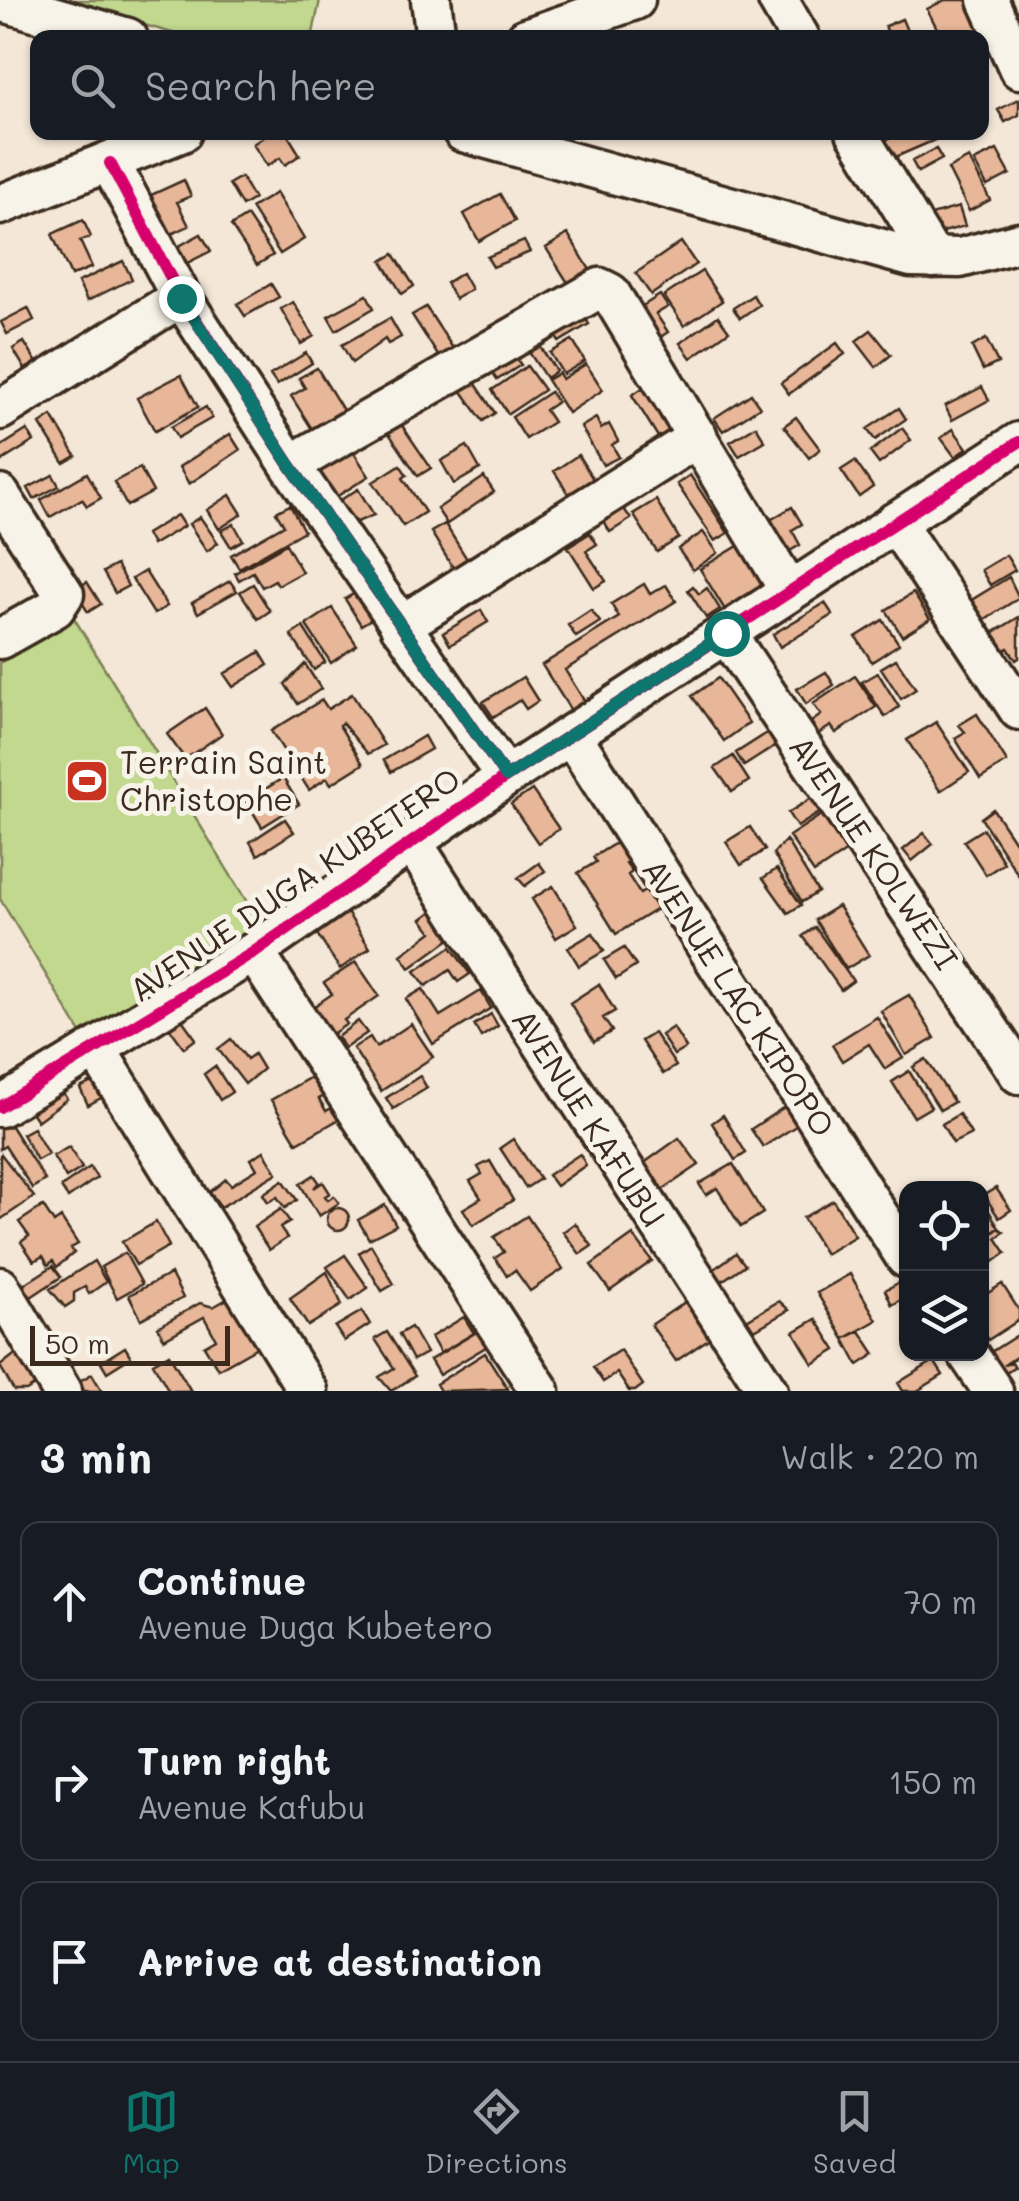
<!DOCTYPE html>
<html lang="en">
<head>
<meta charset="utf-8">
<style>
	body { margin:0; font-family:Mali,sans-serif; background:#242831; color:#f1f3f6 }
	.controls { position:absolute; right:30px; bottom:30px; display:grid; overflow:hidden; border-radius:20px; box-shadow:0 2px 8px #0004 }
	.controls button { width:90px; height:90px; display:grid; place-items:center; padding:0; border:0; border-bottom:2px solid #363941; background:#171b24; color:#f1f3f6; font:50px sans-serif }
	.scale { position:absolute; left:30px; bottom:25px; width:200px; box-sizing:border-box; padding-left:10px; border:5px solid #3b2a1e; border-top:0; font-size:28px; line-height:35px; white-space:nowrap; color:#3b2a1e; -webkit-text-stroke:8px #f7f3e8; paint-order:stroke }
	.stop { position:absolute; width:30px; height:30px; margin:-22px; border:8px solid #0f766e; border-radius:50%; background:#fff }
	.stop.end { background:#0f766e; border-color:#fff; box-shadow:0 2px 10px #0008 }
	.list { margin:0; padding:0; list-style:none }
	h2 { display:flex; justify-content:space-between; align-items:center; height:130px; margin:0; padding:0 40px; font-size:42px }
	h2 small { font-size:32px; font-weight:400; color:#9ea1a6 }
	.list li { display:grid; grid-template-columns:65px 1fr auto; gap:30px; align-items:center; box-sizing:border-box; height:160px; margin:0 20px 20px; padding:0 20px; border:2px solid #363941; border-radius:20px }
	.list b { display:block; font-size:38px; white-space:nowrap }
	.list p { margin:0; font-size:32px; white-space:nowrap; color:#9ea1a6 }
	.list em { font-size:32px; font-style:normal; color:#9ea1a6 }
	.icon { flex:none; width:55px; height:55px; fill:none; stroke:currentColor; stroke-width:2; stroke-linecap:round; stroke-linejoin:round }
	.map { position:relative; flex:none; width:1019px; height:1391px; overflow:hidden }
	.search { position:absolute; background:#171b24; box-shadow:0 2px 8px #0004; left:30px; right:30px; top:30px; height:110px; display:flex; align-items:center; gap:25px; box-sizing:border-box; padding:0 35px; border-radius:20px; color:#9ea1a6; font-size:38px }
	.sheet { height:670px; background:#171b24 }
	nav { display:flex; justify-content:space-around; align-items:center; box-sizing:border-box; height:140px; border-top:2px solid #363941; background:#171b24; font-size:28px; color:#9ea1a6 }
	nav a { display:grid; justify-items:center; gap:5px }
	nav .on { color:#0f766e }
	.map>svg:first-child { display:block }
</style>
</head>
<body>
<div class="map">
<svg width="1019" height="1391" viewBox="0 0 1019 1391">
	<rect width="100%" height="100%" fill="#f4e7d8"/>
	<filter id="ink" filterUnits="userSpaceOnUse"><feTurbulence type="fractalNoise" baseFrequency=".01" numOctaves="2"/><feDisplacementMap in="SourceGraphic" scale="20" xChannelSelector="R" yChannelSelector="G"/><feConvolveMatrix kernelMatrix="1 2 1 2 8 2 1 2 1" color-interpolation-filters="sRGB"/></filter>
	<g filter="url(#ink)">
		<!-- green -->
		<path fill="#c1d88e" stroke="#7e8156" stroke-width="2.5" d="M54 0H320L312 38 187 37Z
			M74 618 261 925 81 1033 0 899V663Z"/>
		<!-- building -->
		<path fill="#e8b799" stroke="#3b2a1e" stroke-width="2.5" d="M945 0H968L986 34 942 38 927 9Z
			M902 19 910 38H890L885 26Z
			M1019 99V115L1005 122 998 110Z
			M271 132H286L300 155 285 165 280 158 267 166 253 144Z
			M904 132H934L937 139 891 159 883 141Z
			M936 149 942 159 918 172 912 161Z
			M997 150 1010 174 987 186 974 161Z
			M969 158 990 200 969 211 948 169Z
			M241 177 254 199 242 206 229 184Z
			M184 180 191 196 177 202 189 226 158 240 140 200Z
			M276 193 304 239 280 254 251 208Z
			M500 194 515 221 479 241 464 214Z
			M959 207 965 226 929 236 924 217Z
			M247 216 273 255 257 265 231 226Z
			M83 220 91 237 80 241 92 267 71 276 52 234Z
			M201 234 211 251 179 267 170 251Z
			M568 234 592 273 570 286 546 248Z
			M524 241 530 252 493 267 487 257Z
			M681 242 696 264 651 295 636 273Z
			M394 254 414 286 402 294 382 261Z
			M123 261 132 279 87 301 78 282Z
			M702 271 722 301 684 326 664 296Z
			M462 273 471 289 455 299 446 283Z
			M271 284 279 297 245 316 237 304Z
			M367 295 374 308 336 330 328 316Z
			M660 295 668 307 656 314 668 332 653 342 633 312Z
			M753 295 759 305 740 318 733 308Z
			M293 302 314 336 301 344 281 309Z
			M426 307 460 359 446 368 412 315Z
			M28 308 34 320 7 334 1 322Z
			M582 313 589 324 559 342 552 330Z
			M718 316 729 331 691 358 680 343Z
			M390 318 401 337 388 344 385 339 352 363 342 345Z
			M871 330 891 355 876 367 856 341Z
			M531 332 556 371 546 378 525 346 513 354 521 365 497 380 485 362Z
			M986 339 998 363 983 370 972 347Z
			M572 340 585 361 563 374 550 353Z
			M24 342 46 377 34 384 13 349Z
			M837 343 845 354 789 394 781 383Z
			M306 353 312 363 277 385 270 375Z
			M586 364 603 390 568 413 547 380 559 373 562 379Z
			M527 366 544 390 508 414 492 390Z
			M317 368 343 410 312 429 291 396 305 388 299 378Z
			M181 375 198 407 155 431 137 398Z
			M474 381 495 413 483 421 461 390Z
			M644 387 676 437 663 445 632 395Z
			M982 387 989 400 952 420 945 406Z
			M550 392 557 402 545 410 553 422 526 439 512 417Z
			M751 394 760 407 723 431 714 418Z
			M206 407 212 418 177 438 171 427Z
			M899 408 906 419 875 440 867 429Z
			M52 416 76 456 64 463 40 424Z
			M796 417 820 449 809 458 784 426Z
			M596 418 601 429 609 424 618 441 612 445 619 457 603 465 581 427Z
			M401 424 431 468 418 476 388 432Z
			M756 426 765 441 739 456 730 442Z
			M902 428 911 440 879 464 870 452Z
			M953 429 967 448 955 457 941 438Z
			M27 430 34 441 0 462V447Z
			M230 434 240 450 189 484 179 467Z
			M467 446 480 469 454 484 441 461Z
			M352 450 369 476 328 502 311 477Z
			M578 455 598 487 574 502 554 471Z
			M855 461 873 487 859 497 841 470Z
			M400 465 407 475 403 478 425 512 403 526 373 482Z
			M140 468 153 492 127 506 114 482Z
			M87 473 101 498 87 506 82 499 50 517 41 500Z
			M53 475 59 486 34 499 28 488Z
			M690 475 728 533 715 541 677 484Z
			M484 477 494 492 447 524 437 509Z
			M358 489 374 515 345 527 331 506Z
			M230 495 242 514 219 529 207 510Z
			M656 500 679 538 657 552 633 514Z
			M290 505 304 531 239 568 231 555 284 525 276 512Z
			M792 507 802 524 792 530 800 545 776 559 757 528Z
			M624 509 631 519 610 532 604 522Z
			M177 515 184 526 152 545 146 534Z
			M200 517 218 543 207 551 189 524Z
			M234 524 243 540 231 547 221 531Z
			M445 524 467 559 453 568 431 532Z
			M703 532 718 553 693 570 678 549Z
			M590 533 597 544 586 551 606 581 594 588 568 547Z
			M743 543 771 590 728 615 700 569Z
			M286 544 302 572 278 585 275 580 262 587 253 572 239 580 235 573Z
			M1006 555 1015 570 990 585 981 570Z
			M116 565 128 586 115 593 103 572Z
			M145 571 167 606 154 614 132 579Z
			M1009 577 1019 598 977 624 965 604Z
			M230 581 237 591 198 613 192 603Z
			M87 582 101 604 88 612 74 590Z
			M253 584 270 611 258 619 240 592Z
			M644 584 650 594 666 585 676 601 565 670 592 713 578 722 542 665 619 617 611 604Z
			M693 586 699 594 707 588 720 609 706 618 688 590Z
			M360 590 376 616 361 625 345 599Z
			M913 593 930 619 902 636 886 610Z
			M825 603 833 615 780 647 773 634Z
			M332 608 357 645 331 663 306 625Z
			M481 610 488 622 450 645 443 633Z
			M591 610 600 622 576 637 568 625Z
			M1019 617V658L1016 660 1008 648 999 654 988 636Z
			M883 620 899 644 872 662 856 637Z
			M303 627 325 662 314 670 291 635Z
			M260 652 268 665 233 687 224 674Z
			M896 659 916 689 901 699 881 668Z
			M305 664 321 689 298 704 285 684Z
			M826 672 834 685 806 704 797 689Z
			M878 673 899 707 885 717 862 682Z
			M855 676 876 707 836 733 831 726 818 734 811 722 821 715 813 704Z
			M523 677 538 701 526 709 520 700 493 717 483 702Z
			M718 678 749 723 724 741 692 696Z
			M352 694 384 745 368 754 342 723 339 725 363 764 331 784 327 778 309 790 271 731 322 700 328 709Z
			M205 708 222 734 185 759 167 734Z
			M977 714 1007 762 980 779 955 738 965 732 959 725Z
			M936 722 969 772 940 791 907 740Z
			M775 728 783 741 744 766 736 753Z
			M424 736 431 749 391 772 384 760Z
			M733 756 749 781 732 792 715 768Z
			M283 778 299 804 262 827 246 801Z
			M532 790 559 829 538 843 511 804Z
			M815 796 824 810 797 827 788 813Z
			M993 809 1019 848V876L981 818Z
			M826 812 850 849 814 873 789 836Z
			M285 819 294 832 258 855 250 842Z
			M750 827 765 850 741 865 726 842Z
			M983 829 1004 863 986 875 964 841Z
			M924 833 933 844 912 861 903 850Z
			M786 840 818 892 802 902 773 854Z
			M619 841 631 860 626 863 632 872 628 875 640 894 652 886 657 894 650 898 657 909 616 934 578 873 596 862 593 857Z
			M539 863 545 871 525 886 518 878Z
			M777 869 801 905 788 913 763 878Z
			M553 886 577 925 556 938 532 899Z
			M838 906 869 955 846 969 815 920Z
			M434 910 454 936 410 968 401 955 432 932 422 919Z
			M346 911 370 948 340 969 315 931Z
			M815 927 853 981 841 990 803 936Z
			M593 933 604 951 579 966 568 948Z
			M451 947 470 974 458 982 450 970 426 986 415 971Z
			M624 948 636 966 616 979 604 960Z
			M356 962 379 996 344 1020 347 1024 332 1034 313 1007 332 994 324 983Z
			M599 984 615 1011 603 1018 612 1031 594 1042 570 1003Z
			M423 989 440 1016 481 991 491 1008 433 1044 406 999Z
			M909 995 935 1038 906 1055 881 1011Z
			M178 1014 196 1039 184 1048 166 1023Z
			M491 1014 498 1026 481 1037 474 1025Z
			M877 1017 903 1058 885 1069 869 1044 842 1061 832 1045Z
			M358 1021 367 1033 345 1048 337 1037Z
			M411 1024 433 1057 381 1091 353 1048 370 1037 376 1047Z
			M673 1027 686 1048 674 1055 661 1035Z
			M654 1033 676 1066 663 1074 641 1041Z
			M231 1039 247 1059 254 1054 263 1069 245 1084 218 1049Z
			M926 1059 954 1102 940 1110 913 1067Z
			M215 1066 232 1092 220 1100 204 1074Z
			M909 1071 931 1107 914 1117 892 1082Z
			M318 1073 330 1092 319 1099 326 1111 337 1105 343 1117 297 1143 271 1100Z
			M420 1076 427 1088 393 1109 386 1098Z
			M92 1082 101 1098 88 1105 80 1088Z
			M60 1089 67 1099 37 1121 30 1110Z
			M786 1106 799 1124 763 1147 751 1129Z
			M959 1114 971 1134 953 1143 942 1124Z
			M723 1115 746 1153 735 1160 712 1123Z
			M9 1123 45 1180 32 1188 5 1146 0 1149V1128Z
			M33 1128 48 1154 37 1160 22 1134Z
			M679 1138 699 1165 659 1192 640 1166Z
			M513 1139 540 1179 526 1188 500 1148Z
			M69 1147 82 1168 66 1178 53 1156Z
			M264 1151 277 1173 221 1207 210 1192 226 1179 231 1185 257 1169 251 1159Z
			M1 1154 34 1197 0 1220V1155Z
			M580 1154 586 1165 556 1186 548 1175Z
			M490 1161 513 1200 473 1225 463 1209 481 1198 470 1181 482 1174 478 1167Z
			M733 1164 763 1213 741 1227 717 1188 706 1195 699 1184Z
			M90 1167 97 1178 68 1198 61 1187Z
			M314 1175 319 1182 314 1188 323 1182 330 1193 325 1196 328 1200 334 1196 339 1203 319 1216 300 1184Z
			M283 1180 297 1200 285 1208 277 1197 268 1202 263 1194Z
			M996 1188 1011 1210 999 1218 984 1195Z
			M982 1199 999 1228 982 1239Z
			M833 1200 855 1236 825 1254 803 1218Z
			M385 1205 396 1225 369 1239 358 1220Z
			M43 1206 54 1223 61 1218 78 1244 71 1248 74 1253 57 1267 53 1261 48 1265 43 1256 34 1261 21 1242 29 1236 19 1222Z
			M327 1219a11 11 0 1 1 22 0a11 11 0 1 1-22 0Z
			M281 1209 290 1222 280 1228 287 1238 269 1250 254 1227Z
			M527 1216 563 1269 530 1291 515 1270 507 1276 495 1258 504 1252 494 1237Z
			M156 1222 169 1246 136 1265 122 1242Z
			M575 1223 592 1246 580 1254 563 1232Z
			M999 1228 1004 1232 996 1238 1006 1253 982 1270V1241Z
			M633 1235 652 1261 610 1291 591 1265Z
			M371 1245 394 1284 382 1291 359 1253Z
			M125 1253 142 1284 117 1298 101 1267Z
			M736 1253 745 1265 719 1283 710 1272Z
			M345 1255 368 1288 350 1300 327 1267Z
			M94 1261 106 1282 89 1294 85 1287 74 1293V1301L65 1307 50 1289Z
			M53 1266 61 1277 28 1299 20 1287Z
			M327 1272 342 1305 308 1326 290 1298Z
			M171 1274 183 1298 141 1319 129 1295Z
			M850 1274 877 1320 844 1339 817 1293Z
			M902 1281 906 1297 892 1305 885 1290Z
			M1002 1284 1019 1310V1320L988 1340 982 1331V1297Z
			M229 1298 257 1347 218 1369 204 1346 216 1339 204 1317 164 1339 158 1327 200 1303 213 1307Z
			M779 1301 789 1310 751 1332 745 1321Z
			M685 1302 710 1338 676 1361 651 1325Z
			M362 1311 370 1324 344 1341 335 1327Z
			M464 1317 474 1333 440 1353 431 1337Z
			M816 1319 836 1350 813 1364 794 1332Z
			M411 1327 426 1353 413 1360 399 1334Z
			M485 1327 494 1342 439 1375 430 1360Z
			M860 1331 875 1354 858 1365 844 1339Z
			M387 1332 415 1376 391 1391 379 1377 394 1368 375 1339Z
			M1019 1334V1355L1004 1365 1012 1362 1015 1367 994 1381 980 1359Z
			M125 1347 131 1357 107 1372 101 1362Z
			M620 1350 643 1385 635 1391H629L617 1373 603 1382 593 1367Z
			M18 1352 36 1385 26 1391H14L0 1366Z
			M485 1353 508 1389 440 1391 436 1384Z
			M169 1354 191 1391H169L153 1363Z
			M934 1361 943 1375 917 1391H903L898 1383Z
			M92 1374 102 1391H81L76 1383Z"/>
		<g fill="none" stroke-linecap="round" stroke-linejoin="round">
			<!-- minor casing -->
			<g stroke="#3b2a1e" stroke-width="45">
				<path id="minor" d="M431 0 436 38
					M778 0 800 38
					M988 0 1019 69
					M0 1 128 38
					M526 38 635 0
					M463 132 911 257 960 258 1019 242
					M856 132 933 258
					M110 163 181 297 290 465 506 777
					M0 205 182 132
					M0 410 181 297
					M290 465 600 288 610 293 789 590
					M0 495 64 594 55 608 0 639
					M895 522 1019 710
					M400 626 698 437
					M726 633 1019 1074
					M572 736 906 1258
					M412 842 768 1391
					M254 952 540 1391
					M96 1049 308 1391
					M0 1107 254 952 506 777 1019 442
					M0 1287 62 1391
					M968 1354 993 1391"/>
			</g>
			<!-- minor -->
			<use href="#minor" stroke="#f7f3e8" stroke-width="38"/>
			<!-- cycleway casing -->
			<g stroke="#f7f3e8" stroke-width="19">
				<path id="cycleway" d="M110 163 181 297 290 465 506 777
					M0 1107 254 952 506 777 1019 442"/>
			</g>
			<!-- cycleway -->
			<use href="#cycleway" stroke="#d6006c" stroke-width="12"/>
		</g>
	</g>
	<g fill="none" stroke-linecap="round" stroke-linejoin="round" filter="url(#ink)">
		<!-- route -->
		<path stroke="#0f766e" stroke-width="12" d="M181 298 290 465 506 777 726 633"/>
	</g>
	<!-- icons -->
	<defs>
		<g id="stadium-square" transform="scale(2.25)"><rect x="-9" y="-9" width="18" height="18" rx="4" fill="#c8321e" stroke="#f7f3e8"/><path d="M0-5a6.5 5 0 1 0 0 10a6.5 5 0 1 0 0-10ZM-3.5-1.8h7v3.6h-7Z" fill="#fff"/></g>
	</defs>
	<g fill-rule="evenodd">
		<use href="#stadium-square" x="87" y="781"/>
	</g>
	<g text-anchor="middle" stroke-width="10" stroke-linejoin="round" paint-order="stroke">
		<!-- poi labels -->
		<g font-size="32" fill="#3b2a1e" stroke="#f7f3e8" text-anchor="start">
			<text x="120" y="774">Terrain Saint<tspan x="120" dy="37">Christophe</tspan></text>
		</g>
		<!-- street labels -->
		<g font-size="32" fill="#3b2a1e" stroke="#f7f3e8">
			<text transform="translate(873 853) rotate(56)" y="11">AVENUE KOLWEZI</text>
			<text transform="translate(295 885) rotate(-34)" y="11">AVENUE DUGA KUBETERO</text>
			<text transform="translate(738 998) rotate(57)" y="11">AVENUE LAC KIPOPO</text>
			<text transform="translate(588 1118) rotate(57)" y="11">AVENUE KAFUBU</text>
		</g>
	</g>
</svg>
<div class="controls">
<button><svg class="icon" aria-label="locate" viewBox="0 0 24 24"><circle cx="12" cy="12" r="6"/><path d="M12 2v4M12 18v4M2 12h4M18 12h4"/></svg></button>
<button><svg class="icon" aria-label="layers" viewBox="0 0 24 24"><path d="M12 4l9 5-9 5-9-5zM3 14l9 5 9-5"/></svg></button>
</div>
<div class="scale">50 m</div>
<div class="stop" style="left:726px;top:633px"></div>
<div class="stop end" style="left:181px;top:298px"></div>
<div class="search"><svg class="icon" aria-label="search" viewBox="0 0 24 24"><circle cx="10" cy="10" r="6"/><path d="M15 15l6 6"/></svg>Search here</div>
</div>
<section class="sheet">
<h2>3 min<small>Walk · 220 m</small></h2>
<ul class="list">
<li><svg class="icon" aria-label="ahead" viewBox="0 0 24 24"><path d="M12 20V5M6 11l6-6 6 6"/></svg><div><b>Continue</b><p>Avenue Duga Kubetero</p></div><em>70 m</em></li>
<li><svg class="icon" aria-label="right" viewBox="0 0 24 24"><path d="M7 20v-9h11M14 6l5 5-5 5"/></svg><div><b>Turn right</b><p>Avenue Kafubu</p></div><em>150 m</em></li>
<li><svg class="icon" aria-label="arrive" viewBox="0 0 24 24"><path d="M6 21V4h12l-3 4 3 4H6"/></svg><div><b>Arrive at destination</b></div></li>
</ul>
</section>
<nav>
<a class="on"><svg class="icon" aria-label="map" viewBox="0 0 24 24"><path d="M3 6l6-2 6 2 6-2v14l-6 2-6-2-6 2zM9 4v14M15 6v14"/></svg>Map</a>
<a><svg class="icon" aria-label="directions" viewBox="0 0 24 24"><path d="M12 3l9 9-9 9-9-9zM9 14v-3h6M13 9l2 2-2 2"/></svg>Directions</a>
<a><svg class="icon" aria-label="saved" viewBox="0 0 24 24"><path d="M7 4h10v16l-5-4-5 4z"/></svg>Saved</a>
</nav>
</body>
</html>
